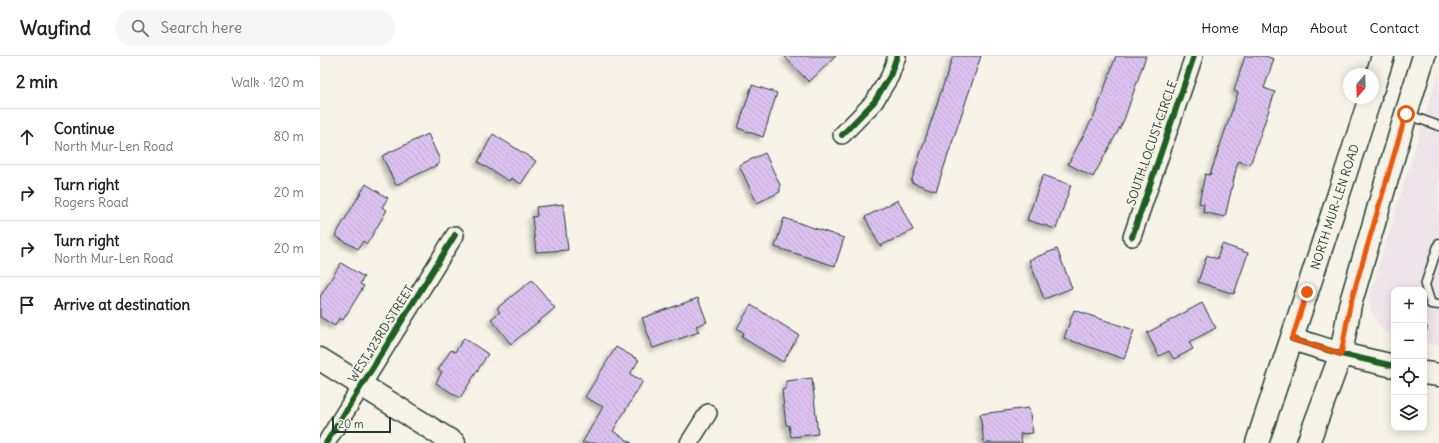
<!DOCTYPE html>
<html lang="en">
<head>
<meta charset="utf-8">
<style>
	body { margin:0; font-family:Delius,sans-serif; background:#f6f6f6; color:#202124 }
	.controls { position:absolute; right:12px; bottom:12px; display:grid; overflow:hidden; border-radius:8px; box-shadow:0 2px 10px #0003 }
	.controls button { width:36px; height:36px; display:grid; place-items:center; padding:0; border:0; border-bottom:1px solid #e0e0e0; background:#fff; color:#202124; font:20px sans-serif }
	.compass { position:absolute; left:1023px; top:12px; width:36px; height:36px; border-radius:50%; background:#fff; box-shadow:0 2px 10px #0003; rotate:199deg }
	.scale { position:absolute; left:12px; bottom:10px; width:59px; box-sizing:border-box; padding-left:4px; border:2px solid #1f3d34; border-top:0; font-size:11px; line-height:14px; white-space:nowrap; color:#1f3d34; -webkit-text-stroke:3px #f7f3e8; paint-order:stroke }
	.stop { position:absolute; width:12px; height:12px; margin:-9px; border:3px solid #ea580c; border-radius:50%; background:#fff }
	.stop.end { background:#ea580c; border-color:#fff; box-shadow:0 1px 4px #0008 }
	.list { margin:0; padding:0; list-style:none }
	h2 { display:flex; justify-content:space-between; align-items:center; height:52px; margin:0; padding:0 16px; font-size:17px }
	h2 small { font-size:13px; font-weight:400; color:#757577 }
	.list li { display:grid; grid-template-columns:26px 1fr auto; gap:12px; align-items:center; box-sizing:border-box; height:56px; padding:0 16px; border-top:1px solid #e0e0e0 }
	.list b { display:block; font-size:15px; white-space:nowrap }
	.list p { margin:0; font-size:13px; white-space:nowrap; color:#757577 }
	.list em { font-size:13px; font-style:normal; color:#757577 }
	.icon { flex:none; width:22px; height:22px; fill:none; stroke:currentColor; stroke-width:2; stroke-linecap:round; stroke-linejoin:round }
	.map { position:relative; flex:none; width:1119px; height:387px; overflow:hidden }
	header { display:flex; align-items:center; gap:24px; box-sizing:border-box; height:56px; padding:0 20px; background:#fff; border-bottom:1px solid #e0e0e0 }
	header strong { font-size:19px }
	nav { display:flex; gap:22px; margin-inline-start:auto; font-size:14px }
	.search { width:280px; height:36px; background:#f6f6f6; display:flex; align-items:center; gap:10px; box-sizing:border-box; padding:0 14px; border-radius:22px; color:#757577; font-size:15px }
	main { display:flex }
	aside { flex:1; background:#fff }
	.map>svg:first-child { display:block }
</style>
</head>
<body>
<header>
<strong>Wayfind</strong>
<div class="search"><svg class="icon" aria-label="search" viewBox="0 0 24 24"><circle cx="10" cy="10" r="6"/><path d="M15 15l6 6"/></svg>Search here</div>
<nav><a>Home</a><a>Map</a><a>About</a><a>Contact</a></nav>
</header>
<main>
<aside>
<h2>2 min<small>Walk · 120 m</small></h2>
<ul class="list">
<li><svg class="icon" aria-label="ahead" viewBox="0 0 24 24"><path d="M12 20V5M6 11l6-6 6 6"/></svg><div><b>Continue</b><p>North Mur-Len Road</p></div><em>80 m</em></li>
<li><svg class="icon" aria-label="right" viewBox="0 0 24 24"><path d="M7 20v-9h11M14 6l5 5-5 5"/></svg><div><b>Turn right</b><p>Rogers Road</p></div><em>20 m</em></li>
<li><svg class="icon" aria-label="right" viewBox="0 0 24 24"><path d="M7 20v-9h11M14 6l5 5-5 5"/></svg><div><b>Turn right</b><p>North Mur-Len Road</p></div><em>20 m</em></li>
<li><svg class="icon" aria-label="arrive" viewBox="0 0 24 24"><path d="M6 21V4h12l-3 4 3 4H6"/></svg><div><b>Arrive at destination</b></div></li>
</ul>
</aside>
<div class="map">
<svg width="1119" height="387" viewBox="0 0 1119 387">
	<defs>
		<pattern id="building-back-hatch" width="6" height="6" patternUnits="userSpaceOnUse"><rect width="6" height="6" fill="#dcc1f0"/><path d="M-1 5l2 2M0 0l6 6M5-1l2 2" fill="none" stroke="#bca7ce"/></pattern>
		<filter id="shadow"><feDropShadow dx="-3.5" dy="3.5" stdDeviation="2" flood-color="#0004"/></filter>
	</defs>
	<rect width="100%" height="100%" fill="#f7f3e8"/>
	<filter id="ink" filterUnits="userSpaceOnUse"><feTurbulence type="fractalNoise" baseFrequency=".025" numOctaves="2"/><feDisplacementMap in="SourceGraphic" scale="8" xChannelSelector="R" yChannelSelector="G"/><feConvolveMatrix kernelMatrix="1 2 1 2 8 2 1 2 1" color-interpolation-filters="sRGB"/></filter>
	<g filter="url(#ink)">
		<!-- built -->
		<path fill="#efe4ea" d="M1119 14V289L1104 287V234H1074V280L1066 278 1050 254 1049 242Z"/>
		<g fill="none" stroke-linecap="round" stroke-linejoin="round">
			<!-- stream -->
			<path stroke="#688ea6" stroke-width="6" d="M1104 272H1105"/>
		</g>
		<!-- building -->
		<path fill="url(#building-back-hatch)" stroke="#1f3d34" filter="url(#shadow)" d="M464 0H516L489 26Z
			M633 0H661L616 135 591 126Z
			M796 0H826L804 64 773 121 748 108 776 56Z
			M925 0H945L954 3 944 32 955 36 930 109 918 105 905 161 883 156 884 148 879 147 885 118 890 119 918 37 914 35Z
			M432 29 457 37 443 81 418 72Z
			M108 78 119 102V108L76 129 62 100Z
			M173 78 216 105 201 128 191 122 189 125 158 106Z
			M445 97 460 129V136L437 147 419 109Z
			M723 119 751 129 736 173 707 164Z
			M46 128 68 142 62 151 67 154 47 188 43 185 38 193 15 180Z
			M578 144 593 174 560 190 545 161Z
			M243 148 248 194 216 196 212 161 217 160 216 151Z
			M464 162 524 182 515 210 455 191Z
			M902 188 928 197 914 238 878 226 887 199 897 203Z
			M737 193 752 232 724 243 709 204Z
			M21 207 44 221 40 228 44 230 23 264 19 262 15 270 0 261V241Z
			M212 224 235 252 191 288 171 263 180 256 177 252Z
			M378 242 387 266 376 270 379 276 333 292 322 262Z
			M882 247 896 272 869 286 873 293 854 303 849 295 839 300 827 277Z
			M431 249 479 279 463 306 421 281 424 277 417 272Z
			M754 254 814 274 804 303 744 282Z
			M144 282 168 298 140 342 116 327 122 316 118 314 131 294 135 296Z
			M296 291 319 304 310 318 323 325 293 375 312 387H262L283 351 265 341Z
			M492 322 498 378 471 381 469 369H466L462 334 466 333V325Z
			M709 352 713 377 700 378 702 387H664L660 358Z"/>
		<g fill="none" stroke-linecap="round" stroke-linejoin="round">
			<!-- lane casing -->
			<g stroke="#1f3d34" stroke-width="11">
				<path id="lane" d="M1086 58 1119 70
					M1119 187 1105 229 1111 248 1119 249"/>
			</g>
			<!-- street casing -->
			<g stroke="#1f3d34" stroke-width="20">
				<path id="street" d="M522 79 554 46 570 20 577 0
					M812 181 874 0
					M6 387 135 179
					M369 387 388 357"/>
			</g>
			<!-- secondary casing -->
			<g stroke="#1f3d34" stroke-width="25">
				<path id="secondary" d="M1053 32 1063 0
					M972 283 1021 298 1074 310
					M0 303 134 387
					M1104 317 1119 319
					M937 387 987 236 1050 42
					M988 387 1021 298 1030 249 1086 58 1104 0"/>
			</g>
			<!-- lane -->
			<use href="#lane" stroke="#f7f3e8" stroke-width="8"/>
			<!-- street -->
			<use href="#street" stroke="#f7f3e8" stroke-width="17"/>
			<!-- secondary -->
			<use href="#secondary" stroke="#f7f3e8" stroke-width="22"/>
			<!-- cycleway casing -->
			<g stroke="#f7f3e8" stroke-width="8">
				<path id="cycleway" d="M522 79 554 46 570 20 577 0
					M812 181 874 0
					M972 283 1021 298 1074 310
					M6 387 135 179"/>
			</g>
			<!-- cycleway -->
			<use href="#cycleway" stroke="#1b5e20" stroke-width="6"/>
		</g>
	</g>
	<g fill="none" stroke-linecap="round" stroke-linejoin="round" filter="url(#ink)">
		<!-- route -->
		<path stroke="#ea580c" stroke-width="5" d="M987 236 972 283 1021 298 1030 249 1086 58"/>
	</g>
	<g text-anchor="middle" stroke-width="3.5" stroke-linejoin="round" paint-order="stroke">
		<!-- street labels -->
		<g font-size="12" fill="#1f3d34" stroke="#f7f3e8">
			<text transform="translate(832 87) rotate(-71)" y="4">SOUTH LOCUST CIRCLE</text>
			<text transform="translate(1015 151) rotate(-72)" y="4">NORTH MUR-LEN ROAD</text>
			<text transform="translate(61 278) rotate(-58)" y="4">WEST 123RD STREET</text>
		</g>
	</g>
</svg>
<div class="controls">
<button>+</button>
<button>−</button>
<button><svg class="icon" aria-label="locate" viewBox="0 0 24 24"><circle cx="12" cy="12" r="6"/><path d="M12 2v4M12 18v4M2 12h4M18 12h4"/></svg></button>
<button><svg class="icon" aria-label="layers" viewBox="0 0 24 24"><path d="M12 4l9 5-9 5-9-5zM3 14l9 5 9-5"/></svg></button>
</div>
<svg class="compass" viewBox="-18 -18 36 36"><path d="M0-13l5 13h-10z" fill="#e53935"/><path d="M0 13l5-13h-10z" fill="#757577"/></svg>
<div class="scale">20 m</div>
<div class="stop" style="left:1086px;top:58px"></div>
<div class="stop end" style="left:987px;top:236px"></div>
</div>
</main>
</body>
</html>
